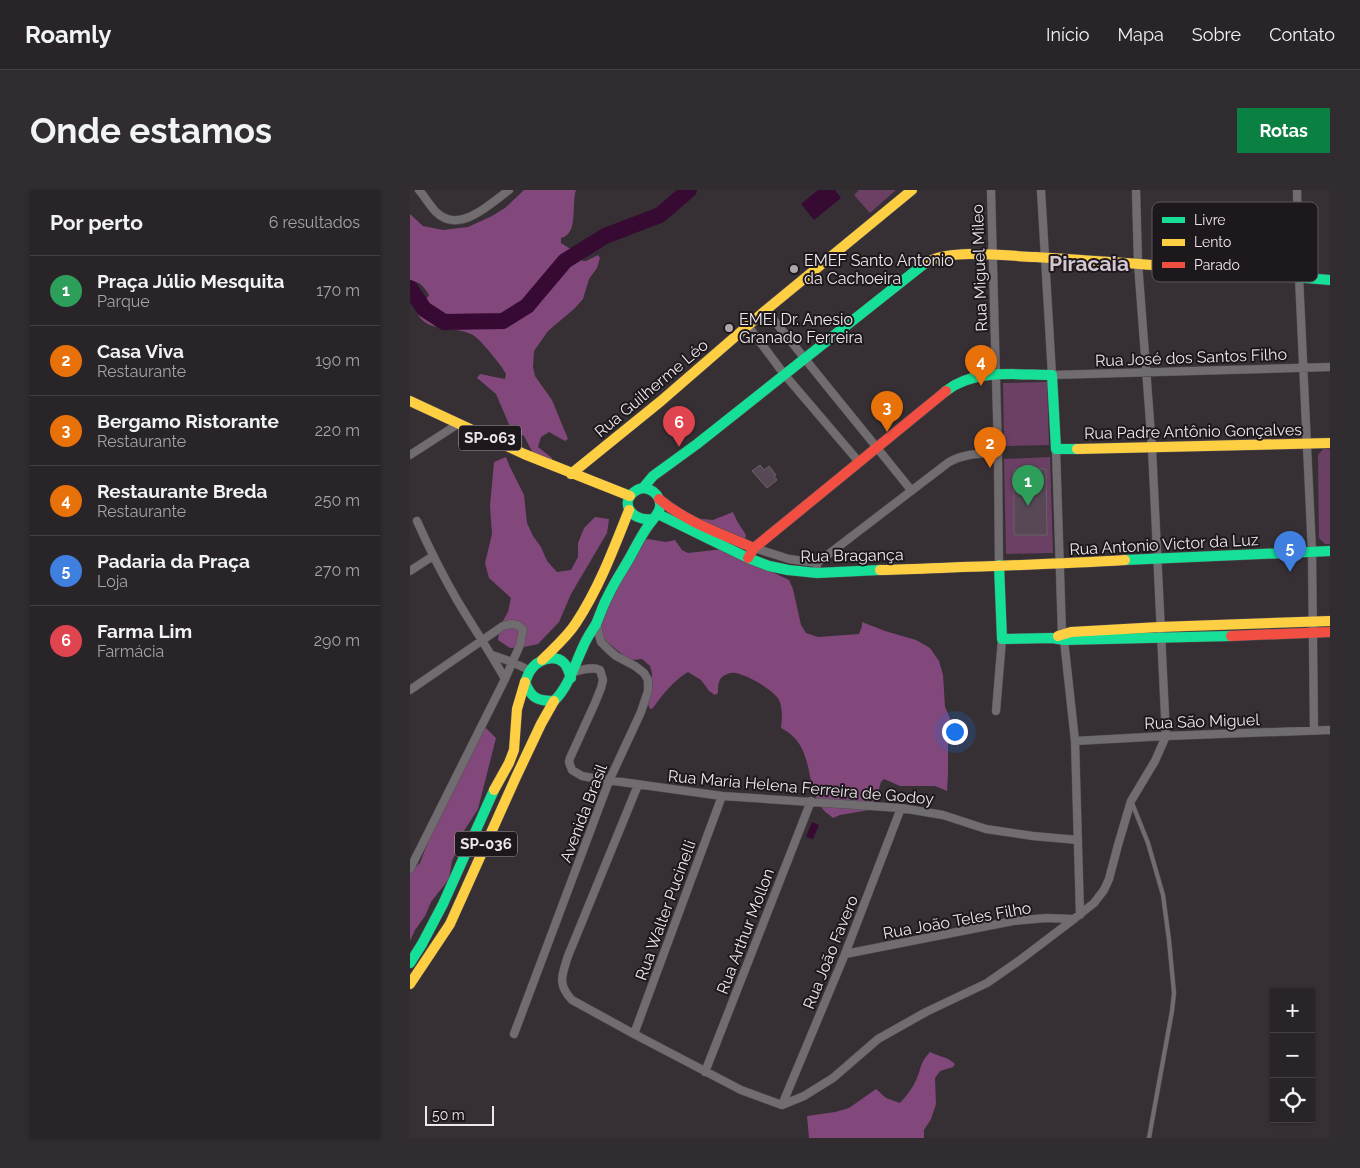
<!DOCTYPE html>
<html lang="pt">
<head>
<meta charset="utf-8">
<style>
	body { margin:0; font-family:Raleway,sans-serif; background:#302c30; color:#f1f3f6 }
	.controls { position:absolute; right:15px; bottom:15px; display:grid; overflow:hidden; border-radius:0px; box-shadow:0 1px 4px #0004 }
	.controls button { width:45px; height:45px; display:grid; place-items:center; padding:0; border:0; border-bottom:1px solid #444145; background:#282428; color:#f1f3f6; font:25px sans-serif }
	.scale { position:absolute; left:15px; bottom:12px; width:69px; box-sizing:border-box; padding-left:5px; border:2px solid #eee6ec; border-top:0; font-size:14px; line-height:18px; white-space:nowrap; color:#eee6ec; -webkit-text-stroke:4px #1c181c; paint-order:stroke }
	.you { position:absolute; left:544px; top:541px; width:18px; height:18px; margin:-12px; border:4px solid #fff; border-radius:50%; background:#1a73e8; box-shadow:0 0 0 8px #1a73e833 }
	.badge { display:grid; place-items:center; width:32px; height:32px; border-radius:50%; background:#0b8043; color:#fff; font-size:16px; font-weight:700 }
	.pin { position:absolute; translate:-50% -41px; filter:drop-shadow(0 1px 2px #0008) }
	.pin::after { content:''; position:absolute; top:26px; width:18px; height:15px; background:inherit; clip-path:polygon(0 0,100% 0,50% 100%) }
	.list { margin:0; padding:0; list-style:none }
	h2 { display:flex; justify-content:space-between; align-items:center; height:65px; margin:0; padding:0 20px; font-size:21px }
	h2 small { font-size:16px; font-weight:400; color:#a5a4a8 }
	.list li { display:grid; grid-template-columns:32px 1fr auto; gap:15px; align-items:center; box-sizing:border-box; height:70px; padding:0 20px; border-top:1px solid #444145 }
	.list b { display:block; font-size:19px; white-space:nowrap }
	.list p { margin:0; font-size:16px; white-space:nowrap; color:#a5a4a8 }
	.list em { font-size:16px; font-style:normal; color:#a5a4a8 }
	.icon { flex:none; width:28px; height:28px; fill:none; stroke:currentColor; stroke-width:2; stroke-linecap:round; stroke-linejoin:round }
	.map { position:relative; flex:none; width:920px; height:948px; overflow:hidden; border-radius:0px }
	header { display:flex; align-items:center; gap:30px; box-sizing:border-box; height:70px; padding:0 25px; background:#282428; border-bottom:1px solid #444145 }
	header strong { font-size:24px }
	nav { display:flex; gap:28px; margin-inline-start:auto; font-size:18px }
	.intro { display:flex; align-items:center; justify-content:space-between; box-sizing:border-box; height:120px; padding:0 30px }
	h1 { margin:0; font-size:35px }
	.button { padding:12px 22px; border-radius:0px; background:#0b8043; color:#fff; font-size:18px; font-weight:700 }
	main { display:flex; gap:30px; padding:0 30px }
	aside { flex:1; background:#282428; border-radius:0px; box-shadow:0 1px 4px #0004 }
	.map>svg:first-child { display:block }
</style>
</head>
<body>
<header>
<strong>Roamly</strong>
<nav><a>Início</a><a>Mapa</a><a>Sobre</a><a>Contato</a></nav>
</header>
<div class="intro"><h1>Onde estamos</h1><a class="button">Rotas</a></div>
<main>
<aside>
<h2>Por perto<small>6 resultados</small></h2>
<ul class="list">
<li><span class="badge" style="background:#2e9e5b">1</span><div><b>Praça Júlio Mesquita</b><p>Parque</p></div><em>170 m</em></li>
<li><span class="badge" style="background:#e8710a">2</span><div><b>Casa Viva</b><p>Restaurante</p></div><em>190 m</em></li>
<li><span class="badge" style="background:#e8710a">3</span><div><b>Bergamo Ristorante</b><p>Restaurante</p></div><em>220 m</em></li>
<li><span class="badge" style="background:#e8710a">4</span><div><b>Restaurante Breda</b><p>Restaurante</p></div><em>250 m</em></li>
<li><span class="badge" style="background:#3f7fe0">5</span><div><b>Padaria da Praça</b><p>Loja</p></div><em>270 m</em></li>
<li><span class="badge" style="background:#e0444e">6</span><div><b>Farma Lim</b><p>Farmácia</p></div><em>290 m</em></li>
</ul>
</aside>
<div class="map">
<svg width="920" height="948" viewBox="0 0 920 948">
	<rect width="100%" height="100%" fill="#363035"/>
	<!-- green -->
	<path fill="#6c3f65" d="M449 0H486L460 23 444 5Z
		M637 192 639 255 594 256 593 193Z
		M913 259H920V354H915L909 348 908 265Z
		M640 267 643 363 596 364 594 269Z"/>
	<!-- forest -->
	<path fill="#82477b" d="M114 0H166C161 14 169 44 151 48V53L162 60 173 71H176L188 65 190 68 187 78 179 89 173 109 164 119 138 141 124 161 123 177 125 186 142 210 158 249 155 251 139 242 131 247 128 257 142 268V272L125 267 114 246 101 239 86 204 67 188 70 184 95 189 96 184C92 176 71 150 63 145 40 133 10 147 3 111L6 107 17 108 19 105C14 97 10 91 0 91V24L13 36 33 40 58 37 82 26 95 18Z
		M96 267 100 277 114 305 117 333 123 346 131 357 137 371 147 382 161 380 168 367V353L174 338 185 327 199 329 197 343 161 404 149 432 128 454 114 457 100 458 88 450 90 436 98 422 101 408 79 388 75 373 82 344 80 316 84 272Z
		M323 322 327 331 336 345 332 364 333 368 379 390 383 399 391 435 396 443 408 447 449 444 452 436V432L475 441 506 450 520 458 529 471 533 485 535 517 540 528 538 553V583L537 601 525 596H490L474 589 471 592 467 606 459 620 430 625 423 628C420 625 414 622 412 618 393 591 406 556 371 538 372 529 373 519 369 510 364 500 337 485 326 483 321 482 315 484 311 488 308 492 308 498 308 503L305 505 299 501 291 490 278 482C263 491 253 504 243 518L240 519 238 514 242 483 240 476 232 469 222 470 218 469 192 448 189 433 226 352 238 349 256 352 265 350 272 360 278 363 313 359 315 355 309 346 282 328 303 330Z
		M76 538 86 548 68 619 52 644 48 658 42 671 39 689 21 712 15 726 5 740 0 751V682L10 673 27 628 63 545Z
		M520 862C529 867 537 866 545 874L543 877 530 881 525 888 526 914 521 929 514 940V948H399L397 926 425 922 439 918 466 899 476 908 490 913C497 905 503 898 507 888 512 876 510 873 520 862Z"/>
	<!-- water -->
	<path fill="#370a33" d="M408 0H425L431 8 404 30 391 14Z
		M402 632 409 635 403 649 396 647Z"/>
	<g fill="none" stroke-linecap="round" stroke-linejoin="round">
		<!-- river -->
		<path stroke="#370a33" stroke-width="16" d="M0 98 14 119 34 132 93 131 117 116 155 71 195 46 250 25 279 0"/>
	</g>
	<!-- building -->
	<path fill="#584856" stroke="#696368" d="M350 275 354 280 359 276 366 285 364 286 367 290 357 298 342 281Z
		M604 279H636L637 345H604Z"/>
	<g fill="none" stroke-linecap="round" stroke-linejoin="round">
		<!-- lane casing -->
		<g stroke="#544e52" stroke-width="5">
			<path id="lane" d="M722 613 738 653 753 705 759 750 764 803 762 821 739 948"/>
		</g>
		<!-- street casing -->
		<g stroke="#544e52" stroke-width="9">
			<path id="street" d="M9 0C15 7 20 16 26 22 49 45 80 14 99 0
				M581 0 588 263 589 375
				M631 0 642 185 920 177
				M887 0 889 87 902 362 904 540
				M356 120C404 181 453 240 501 300
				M338 136 374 184 449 272
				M646 259 652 444 654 450 665 551 670 725
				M0 265 48 234
				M7 331C19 358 32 384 47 410 63 437 80 462 95 489
				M344 358 379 369 407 373
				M0 381 23 366
				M407 383V373L539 272C556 263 570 264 588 263
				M82 465 102 472 121 481
				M164 482C172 480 182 476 190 480L193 490 191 498 185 513 160 568 159 572 162 580 172 586 183 588 312 606 491 618 533 625 576 639 623 646 668 650
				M0 500 93 436C101 433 108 433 113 440L110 455 95 489 0 679
				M586 521 592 449
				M665 551 756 546 920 540
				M228 595 158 766C152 785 147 794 162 810L224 844 331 900 372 915 394 906 423 888 468 849 516 822 577 793 610 770 664 729 684 713 694 700 699 689 708 655 721 611 745 571 756 546 742 258 728 73 726 0
				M435 764 603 731 636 728 664 729
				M104 844 199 591 231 522 238 501V490L234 483 225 476 206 466 199 460 191 452 188 441 187 433
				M224 844 312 606
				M295 882 401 611
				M372 915 435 764 491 618"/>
		</g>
		<!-- fast casing -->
		<g stroke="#544e52" stroke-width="11">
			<path id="fast" d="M814 81 920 90
				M536 201C565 178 608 185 642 185L646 259H667
				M233 298 243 286 287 254 514 74 520 71
				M248 324 338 368 359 376 378 380 407 383 470 380
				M715 370 920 361
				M589 375 592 449 642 448 654 450 821 446
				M161 488C159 483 158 477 154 473 144 463 127 470 120 481 118 484 117 488 115 492 121 508 127 511 144 511 159 496 164 476 173 457 176 449 181 442 186 434 190 425 193 415 198 406 204 393 212 381 219 369 225 358 231 346 238 336 242 330 249 324 250 317 252 305 238 294 227 300 208 311 221 332 242 329
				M0 773 12 754 33 714 84 600"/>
		</g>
		<!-- slow casing -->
		<g stroke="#544e52" stroke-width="11">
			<path id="slow" d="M520 71C544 59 597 66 625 67 688 71 751 75 814 81
				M0 211 114 264 220 306
				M667 259 920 253
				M161 284 251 211 356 120 502 0
				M470 380C552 377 634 375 715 370
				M648 446 661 442 750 437 920 431
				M132 470C144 458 157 447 166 433 189 398 204 358 219 320
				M84 600 99 573 104 560 107 519 115 492
				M0 794 40 734 106 587 131 534 144 511"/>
		</g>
		<!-- jam casing -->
		<g stroke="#544e52" stroke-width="11">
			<path id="jam" d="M249 309C276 332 312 344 344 358
				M338 368 344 358 536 201
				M821 446 920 442"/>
		</g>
		<!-- lane -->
		<use href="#lane" stroke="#716c70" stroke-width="4"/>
		<!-- street -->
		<use href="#street" stroke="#716c70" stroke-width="8"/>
		<!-- fast -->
		<use href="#fast" stroke="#16e098" stroke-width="10"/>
		<!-- slow -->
		<use href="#slow" stroke="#ffcf43" stroke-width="10"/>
		<!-- jam -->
		<use href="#jam" stroke="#f24e42" stroke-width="10"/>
	</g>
	<!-- markers -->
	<g fill="#aea6ac" stroke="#1c181c" stroke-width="2">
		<circle cx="384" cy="79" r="5"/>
		<circle cx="319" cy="138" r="5"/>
	</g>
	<g text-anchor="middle" stroke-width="4" stroke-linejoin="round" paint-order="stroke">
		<!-- shield labels -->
		<g fill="#1c181c" stroke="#afa8ae" stroke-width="1">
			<rect x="49" y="235.5" width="62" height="25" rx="4"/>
			<rect x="45" y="641.5" width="62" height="25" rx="4"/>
		</g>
		<g font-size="15" font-weight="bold" fill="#eee6ec">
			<text x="80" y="253">SP-063</text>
			<text x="76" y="659">SP-036</text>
		</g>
		<!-- poi labels -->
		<g font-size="16" fill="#eee6ec" stroke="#1c181c" text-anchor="start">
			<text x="394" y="76">EMEF Santo Antonio<tspan x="394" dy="18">da Cachoeira</tspan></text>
			<text x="329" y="135">EMEI Dr. Anesio<tspan x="329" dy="18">Granado Ferreira</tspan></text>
		</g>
		<!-- street labels -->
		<g font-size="16" fill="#eee6ec" stroke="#1c181c">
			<text transform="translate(569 78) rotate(-92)" y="6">Rua Miguel Mileo</text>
			<text transform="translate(781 167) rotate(-2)" y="6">Rua José dos Santos Filho</text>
			<text transform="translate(241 198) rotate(-40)" y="6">Rua Guilherme Léo</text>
			<text transform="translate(783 241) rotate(-1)" y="6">Rua Padre Antônio Gonçalves</text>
			<text transform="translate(754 354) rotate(-3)" y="6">Rua Antonio Victor da Luz</text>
			<text transform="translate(442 365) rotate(-1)" y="6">Rua Bragança</text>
			<text transform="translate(792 531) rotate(-2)" y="6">Rua São Miguel</text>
			<text transform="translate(391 597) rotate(5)" y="6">Rua Maria Helena Ferreira de Godoy</text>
			<text transform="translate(173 623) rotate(-69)" y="6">Avenida Brasil</text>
			<text transform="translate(255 720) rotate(-70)" y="6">Rua Walter Pucinelli</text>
			<text transform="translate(547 730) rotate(-10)" y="6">Rua João Teles Filho</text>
			<text transform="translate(335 741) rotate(-69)" y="6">Rua Arthur Mollon</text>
			<text transform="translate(420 762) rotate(-68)" y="6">Rua João Favero</text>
		</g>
		<!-- district labels -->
		<g font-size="21" font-weight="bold" fill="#d5c7d2" stroke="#1c181c">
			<text x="679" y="81">Piracaia</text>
		</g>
	</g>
	<!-- legend -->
	<rect x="742" y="12" width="166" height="80" rx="8" fill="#1c181c" stroke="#5b565a" stroke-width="1"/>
	<rect x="752" y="27" width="23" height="6" fill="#16e098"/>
	<rect x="752" y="49" width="23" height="7" fill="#ffcf43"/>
	<rect x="752" y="72" width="23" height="6" fill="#f24e42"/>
	<g font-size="14" fill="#eee6ec">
		<text x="784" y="35">Livre</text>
		<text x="784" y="57">Lento</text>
		<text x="784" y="80">Parado</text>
	</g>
</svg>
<div class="controls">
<button>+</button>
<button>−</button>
<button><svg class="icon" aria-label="locate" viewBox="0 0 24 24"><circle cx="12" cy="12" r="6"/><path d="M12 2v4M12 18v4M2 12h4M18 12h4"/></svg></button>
</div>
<div class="scale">50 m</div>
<div class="you"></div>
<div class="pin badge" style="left:618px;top:316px;background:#2e9e5b">1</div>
<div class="pin badge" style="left:580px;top:278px;background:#e8710a">2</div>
<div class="pin badge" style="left:477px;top:242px;background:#e8710a">3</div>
<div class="pin badge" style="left:571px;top:196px;background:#e8710a">4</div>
<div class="pin badge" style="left:880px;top:382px;background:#3f7fe0">5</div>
<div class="pin badge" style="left:269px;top:257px;background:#e0444e">6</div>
</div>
</main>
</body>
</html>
